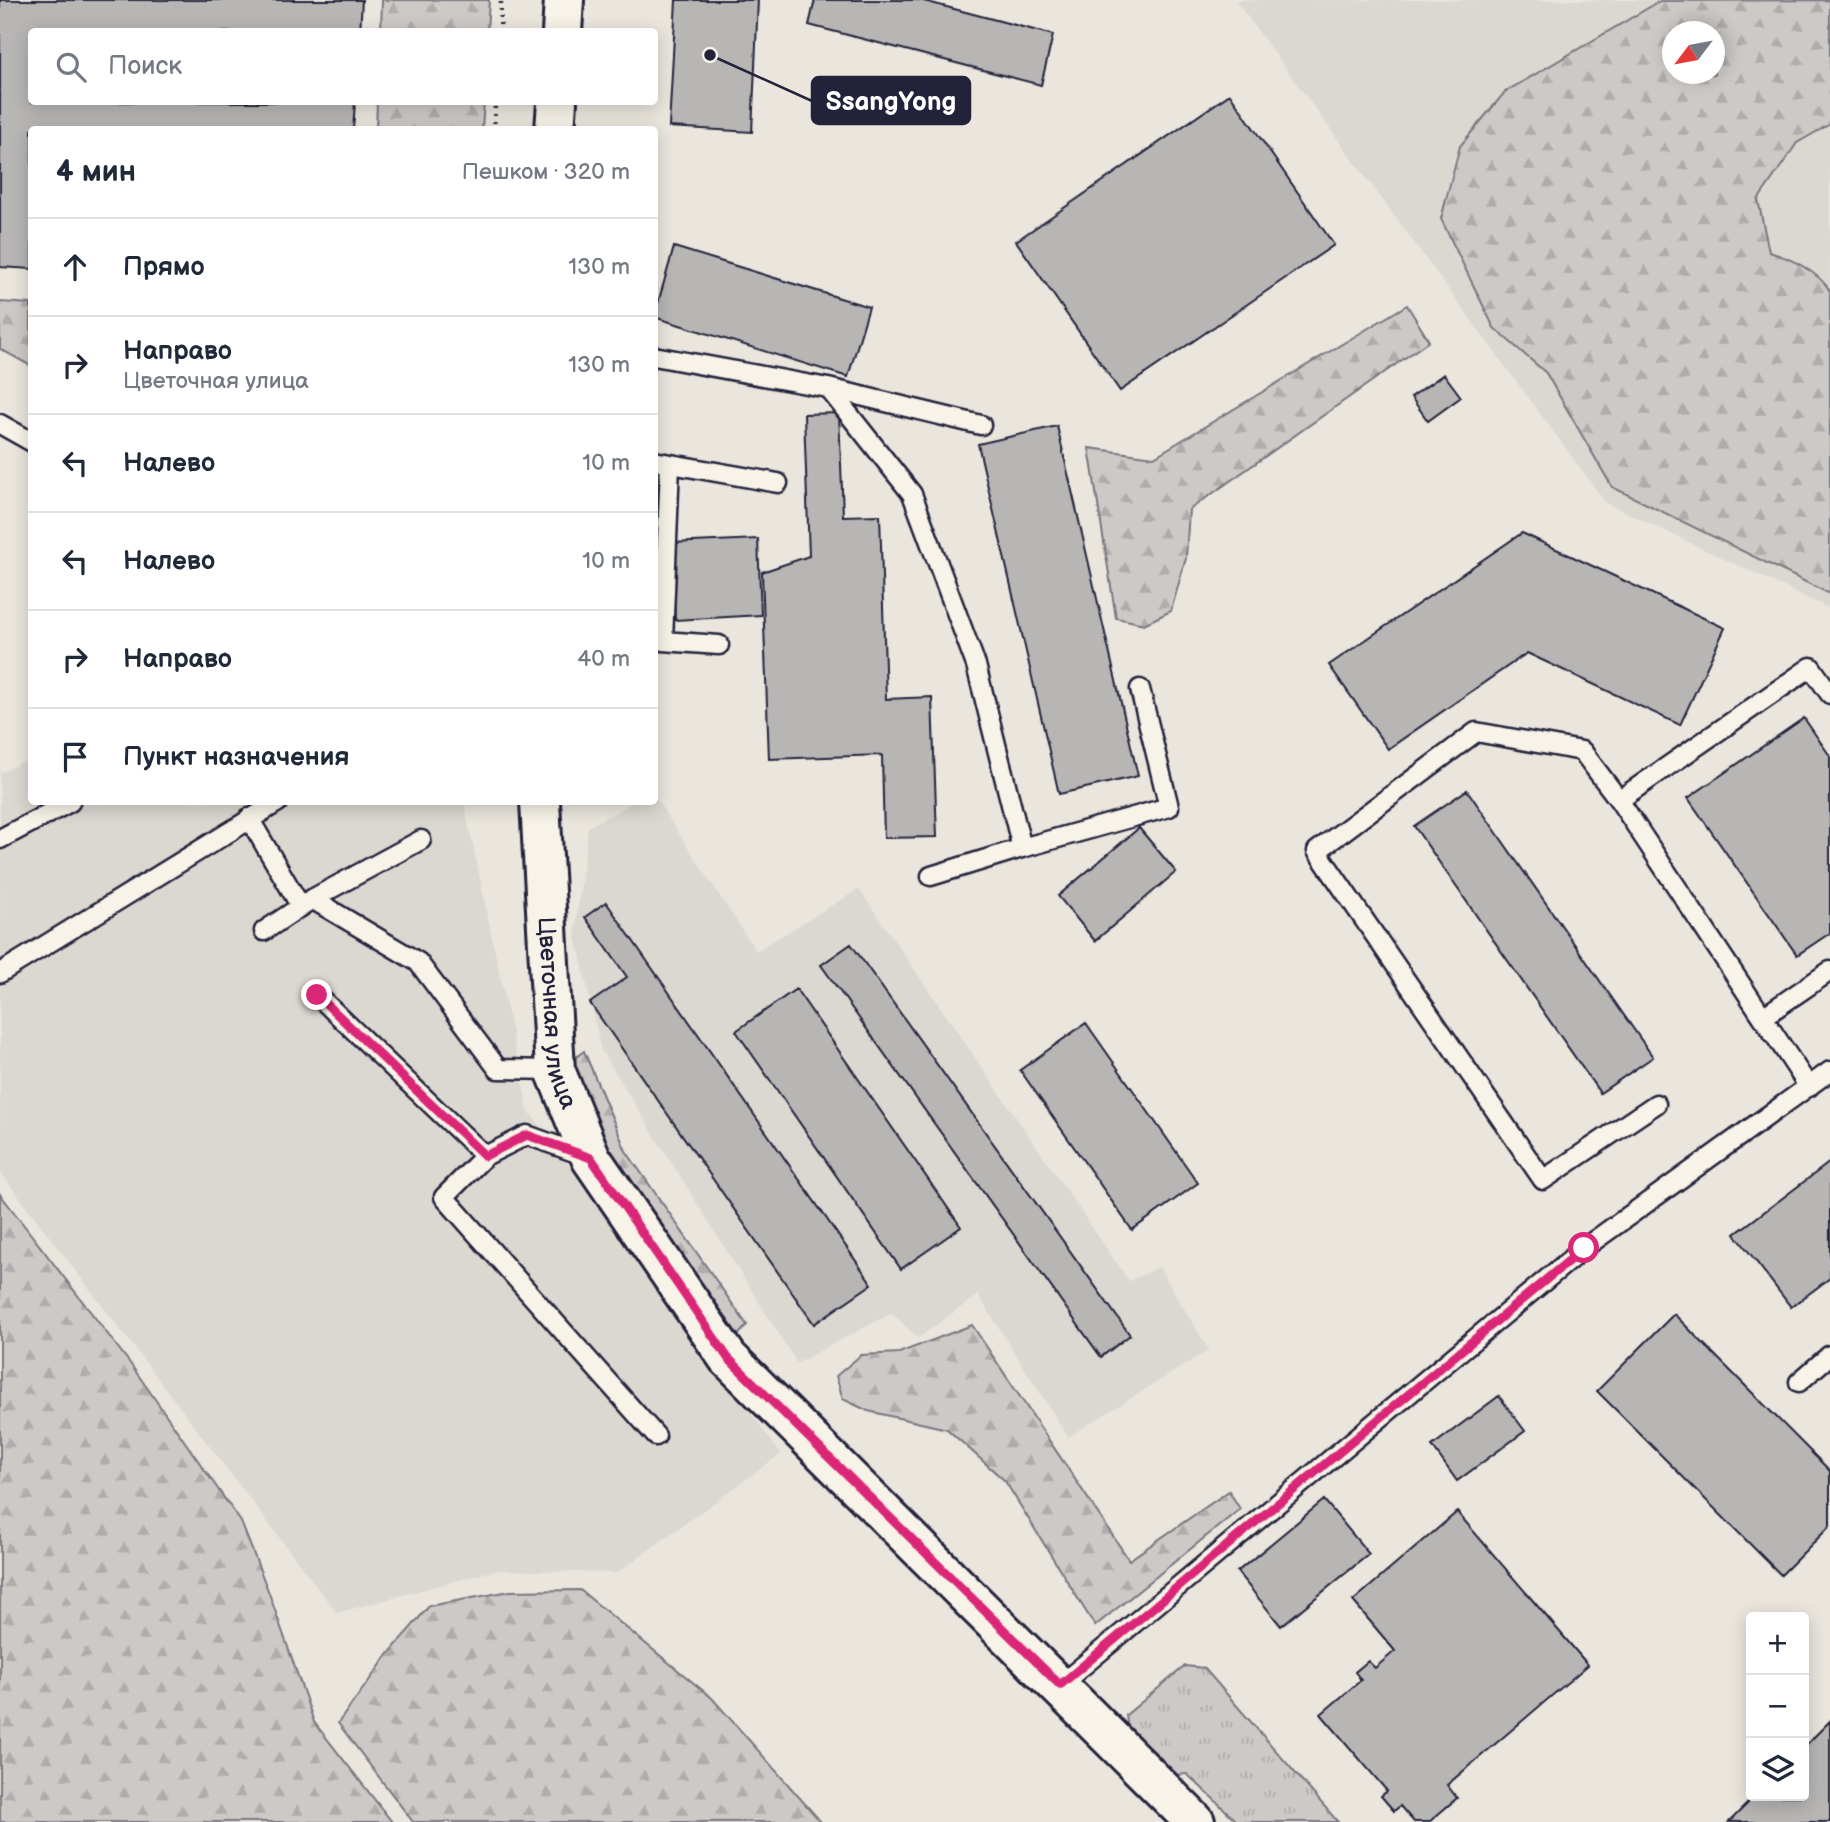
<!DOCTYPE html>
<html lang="ru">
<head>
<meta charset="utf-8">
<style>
	body { margin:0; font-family:"Balsamiq Sans",sans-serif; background:#f6f6f7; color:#1f2937 }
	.controls { position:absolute; right:21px; bottom:21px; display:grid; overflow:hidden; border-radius:7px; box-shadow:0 4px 18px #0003 }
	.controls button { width:63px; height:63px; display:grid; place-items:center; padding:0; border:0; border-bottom:2px solid #e0e1e3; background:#fff; color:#1f2937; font:35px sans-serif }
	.compass { position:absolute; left:1662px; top:21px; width:63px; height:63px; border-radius:50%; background:#fff; box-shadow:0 4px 18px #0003; rotate:238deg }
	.stop { position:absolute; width:21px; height:21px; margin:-16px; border:5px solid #db2777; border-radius:50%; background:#fff }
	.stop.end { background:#db2777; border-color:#fff; box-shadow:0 2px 7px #0008 }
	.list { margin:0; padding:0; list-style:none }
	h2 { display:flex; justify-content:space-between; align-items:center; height:91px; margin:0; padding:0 28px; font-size:30px }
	h2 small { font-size:23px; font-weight:400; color:#747a83 }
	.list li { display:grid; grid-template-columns:46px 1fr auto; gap:21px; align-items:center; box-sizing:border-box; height:98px; padding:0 28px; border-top:2px solid #e0e1e3 }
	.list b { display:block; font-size:26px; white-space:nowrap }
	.list p { margin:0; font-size:23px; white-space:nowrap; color:#747a83 }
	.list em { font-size:23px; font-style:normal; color:#747a83 }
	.icon { flex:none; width:38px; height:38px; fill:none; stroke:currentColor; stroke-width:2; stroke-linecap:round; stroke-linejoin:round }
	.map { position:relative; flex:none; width:1830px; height:1822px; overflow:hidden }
	.search { position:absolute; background:#fff; box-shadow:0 4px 18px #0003; left:28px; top:28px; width:630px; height:77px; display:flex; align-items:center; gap:18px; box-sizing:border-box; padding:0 24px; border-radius:7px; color:#747a83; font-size:26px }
	.panel { position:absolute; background:#fff; box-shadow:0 4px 18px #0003; left:28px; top:126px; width:630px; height:679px; border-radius:7px }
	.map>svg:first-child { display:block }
</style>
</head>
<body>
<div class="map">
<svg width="1830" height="1822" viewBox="0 0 1830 1822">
	<defs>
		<pattern id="grass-tufts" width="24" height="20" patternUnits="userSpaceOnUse" patternTransform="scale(1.75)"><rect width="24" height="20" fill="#cdc9c6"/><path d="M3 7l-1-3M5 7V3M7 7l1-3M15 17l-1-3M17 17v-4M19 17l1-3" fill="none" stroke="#b0acab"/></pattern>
		<pattern id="forest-firs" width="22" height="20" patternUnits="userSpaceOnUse" patternTransform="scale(1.75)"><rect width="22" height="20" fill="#cdc9c6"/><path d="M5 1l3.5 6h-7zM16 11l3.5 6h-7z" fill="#b0acab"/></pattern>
	</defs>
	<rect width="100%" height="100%" fill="#eae6de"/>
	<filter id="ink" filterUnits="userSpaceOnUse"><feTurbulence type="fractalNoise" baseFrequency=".0143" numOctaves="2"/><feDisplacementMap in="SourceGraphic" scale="14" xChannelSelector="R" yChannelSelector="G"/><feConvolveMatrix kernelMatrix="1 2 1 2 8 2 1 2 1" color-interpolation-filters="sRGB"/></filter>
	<g filter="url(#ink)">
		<!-- built -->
		<path fill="#dbd8d2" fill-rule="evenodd" d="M1235 0H1830V609L1606 503ZM1672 32H1714V74H1672Z
			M31 758 32 802H464L528 1110 781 1454 617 1573 496 1570 337 1613 0 1172V773Z
			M655 797 756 951 859 889 1129 1281 1159 1267 1209 1350 1068 1437 978 1295 918 1338 892 1313 797 1363 601 1050 575 932 588 827 633 802H654Z"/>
		<!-- grass -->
		<path fill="url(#grass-tufts)" stroke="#787680" stroke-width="2" d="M1185 1666 1204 1668 1338 1822H1238L1187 1774 1164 1776 1128 1732 1126 1715Z"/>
		<!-- forest -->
		<path fill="url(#forest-firs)" stroke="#787680" stroke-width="2" fill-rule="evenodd" d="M382 0H489L487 31H381Z
			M1830 0V124L1797 143 1758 200 1769 252C1790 258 1818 271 1830 291V594L1612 487 1546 373 1494 328 1441 219 1460 146 1505 92 1660 1ZM1672 32H1714V74H1672Z
			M377 102H484L482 129H376Z
			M0 302 31 304V366L0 349Z
			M1407 305 1429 341 1189 510 1186 558 1171 611 1144 624 1116 618 1089 448 1154 457Z
			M584 1051 626 1151 747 1325 736 1338 605 1152 572 1060Z
			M0 1194 129 1362 241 1522 269 1593 314 1722 392 1822H0Z
			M972 1325 1129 1560 1229 1491 1240 1509 1095 1626 1005 1481 947 1429 868 1411 843 1399 836 1376 861 1355 899 1353Z
			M580 1590 712 1698 821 1822H413L338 1723 387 1656 429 1606 510 1591Z"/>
		<!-- building -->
		<path fill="#b8b6b5" stroke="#22223b" stroke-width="2" d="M0 0H362L360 32H32V102H355L353 130H32V269L0 267Z
			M676 0H758L752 132 669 127Z
			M815 0H920L1053 35 1041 85 809 25Z
			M1230 94 1334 245 1120 391 1016 241Z
			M674 247 869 307 848 377 654 317Z
			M1444 374 1461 397 1428 421 1411 397Z
			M839 413 843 516 880 515 886 699 932 697 937 837 884 838 882 755 769 759 762 572 809 556 804 414Z
			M1057 426 1138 776 1059 794 978 444Z
			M654 472H661L654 562Z
			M1522 533 1725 628 1680 725 1527 653 1388 749 1329 665Z
			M758 539 761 615 675 620 671 543Z
			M1804 718 1830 756V933L1797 955 1688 798Z
			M1467 790 1653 1057 1600 1093 1414 826Z
			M1139 828 1176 872 1095 941 1058 896Z
			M606 902 872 1284 814 1324 590 1003 627 977 585 917Z
			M851 944 1130 1335 1101 1357 821 965Z
			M796 989 961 1227 901 1269 736 1031Z
			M1086 1023 1198 1183 1132 1230 1020 1070Z
			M1830 1162V1278L1791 1307 1735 1234Z
			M1674 1314 1830 1471V1526L1781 1575 1597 1391Z
			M1499 1396 1525 1431 1457 1481 1432 1446Z
			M1324 1500 1369 1554 1281 1626 1237 1572Z
			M1457 1512 1588 1665 1447 1785 1457 1798 1429 1822H1414L1400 1806 1394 1811 1381 1796 1387 1791 1321 1714 1361 1680 1355 1672 1368 1661 1375 1668 1395 1651 1353 1601Z
			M1830 1721V1822H1729L1755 1796H1804V1747Z"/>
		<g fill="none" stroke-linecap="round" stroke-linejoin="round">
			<!-- lane casing -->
			<g stroke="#22223b" stroke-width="23">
				<path id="lane" d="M654 356 828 388 981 425
					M828 388 912 494 976 665 1022 848 931 876
					M0 424 32 442
					M654 461 778 483
					M670 464 663 641 719 645
					M1619 800 1811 667 1830 694
					M249 818 301 907
					M0 839 70 802
					M1022 848 1169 807 1140 689
					M312 899 418 962 498 1069 555 1070
					M264 931 312 899 421 840
					M0 973 278 802
					M317 995 485 1156
					M1763 1017 1830 971
					M1656 1104 1543 1180 1317 851 1476 732 1582 751 1619 800 1809 1087
					M588 1157 527 1135 485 1156 444 1197 656 1436
					M1799 1382 1830 1355
					M1060 1685 1584 1248 1830 1071"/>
			</g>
			<!-- secondary casing -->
			<g stroke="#22223b" stroke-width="44">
				<g id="secondary">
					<path d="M562 32 564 0"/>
					<path d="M555 130 557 102"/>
					<path id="s1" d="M540 802 555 1070 591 1158 728 1358 1195 1822"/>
				</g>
			</g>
			<!-- path -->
			<path stroke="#22223b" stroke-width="4.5" stroke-dasharray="2 5" stroke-linecap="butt" d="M500 32 501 0
				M494 130 495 102"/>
			<!-- lane -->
			<use href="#lane" stroke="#f7f3e8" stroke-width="18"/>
			<!-- secondary -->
			<use href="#secondary" stroke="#f7f3e8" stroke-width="38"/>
		</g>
	</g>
	<g fill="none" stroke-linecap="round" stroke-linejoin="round" filter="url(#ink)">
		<!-- route -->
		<path stroke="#db2777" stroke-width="9" d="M317 995 485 1156 527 1135 591 1158 728 1358 1060 1685 1584 1248"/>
	</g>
	<g text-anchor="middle" stroke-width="6" stroke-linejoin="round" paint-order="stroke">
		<!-- street labels -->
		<g font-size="24" fill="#22223b" stroke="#f7f3e8">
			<text dy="8" stroke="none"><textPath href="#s1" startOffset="212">Цветочная улица</textPath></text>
		</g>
	</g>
	<!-- callouts -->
	<path fill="none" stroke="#22223b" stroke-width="2.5" d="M710 55L812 101"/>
	<circle fill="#22223b" stroke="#f7f3e8" stroke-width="2.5" cx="710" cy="55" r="7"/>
	<rect fill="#22223b" stroke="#22223b" stroke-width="2.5" x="812" y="77" width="158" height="47" rx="7"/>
	<g font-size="26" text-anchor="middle" font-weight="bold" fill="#fff">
		<text x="891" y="110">SsangYong</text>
	</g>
</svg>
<div class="controls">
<button>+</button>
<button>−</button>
<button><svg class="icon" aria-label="layers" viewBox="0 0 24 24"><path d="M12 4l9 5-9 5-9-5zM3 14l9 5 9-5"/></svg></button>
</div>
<svg class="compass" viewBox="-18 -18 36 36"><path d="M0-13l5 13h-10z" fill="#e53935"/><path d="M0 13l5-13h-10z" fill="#747a83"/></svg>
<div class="stop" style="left:1584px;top:1248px"></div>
<div class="stop end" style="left:317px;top:995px"></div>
<div class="search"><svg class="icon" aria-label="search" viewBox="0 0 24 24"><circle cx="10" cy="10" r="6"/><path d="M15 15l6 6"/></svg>Поиск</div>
<section class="panel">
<h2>4 мин<small>Пешком · 320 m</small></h2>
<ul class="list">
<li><svg class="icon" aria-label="ahead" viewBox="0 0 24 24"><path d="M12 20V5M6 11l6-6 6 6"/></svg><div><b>Прямо</b></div><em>130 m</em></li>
<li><svg class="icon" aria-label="right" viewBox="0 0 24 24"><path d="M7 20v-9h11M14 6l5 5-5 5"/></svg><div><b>Направо</b><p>Цветочная улица</p></div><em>130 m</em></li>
<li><svg class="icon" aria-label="left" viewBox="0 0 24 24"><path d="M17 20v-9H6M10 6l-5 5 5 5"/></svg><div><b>Налево</b></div><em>10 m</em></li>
<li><svg class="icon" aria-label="left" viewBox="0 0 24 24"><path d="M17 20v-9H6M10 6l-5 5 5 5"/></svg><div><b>Налево</b></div><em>10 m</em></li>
<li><svg class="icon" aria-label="right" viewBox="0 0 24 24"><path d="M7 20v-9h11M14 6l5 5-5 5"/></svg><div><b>Направо</b></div><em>40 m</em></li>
<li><svg class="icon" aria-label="arrive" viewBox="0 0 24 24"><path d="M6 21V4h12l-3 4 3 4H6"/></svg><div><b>Пункт назначения</b></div></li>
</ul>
</section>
</div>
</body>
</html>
